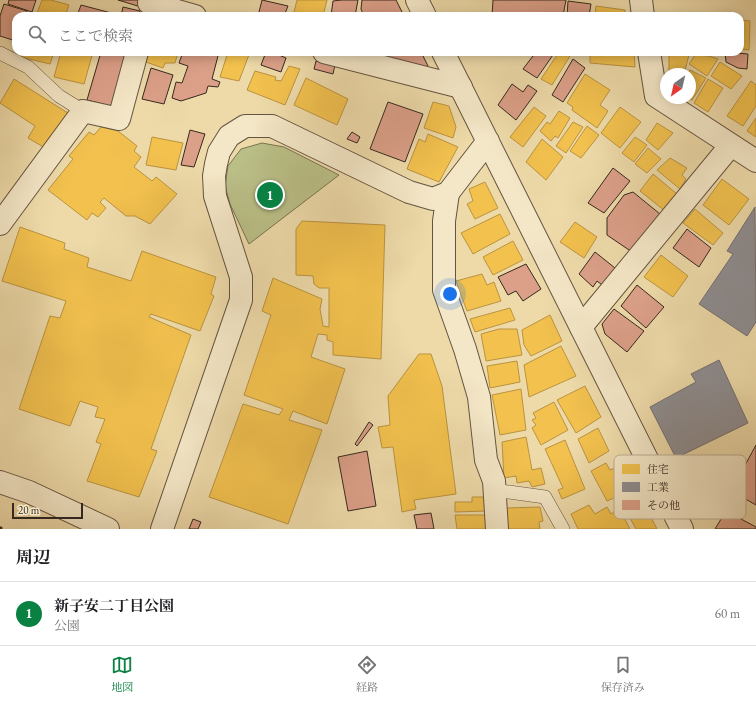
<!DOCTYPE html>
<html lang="ja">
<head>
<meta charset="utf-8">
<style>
	body { margin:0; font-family:"EB Garamond","Noto Serif JP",serif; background:#f6f6f6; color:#202124 }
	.compass { position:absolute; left:660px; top:68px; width:36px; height:36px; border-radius:50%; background:#fff; box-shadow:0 2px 10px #0003; rotate:214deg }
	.scale { position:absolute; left:12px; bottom:10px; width:71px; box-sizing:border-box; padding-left:4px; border:2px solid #36281f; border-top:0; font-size:11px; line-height:14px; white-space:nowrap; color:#36281f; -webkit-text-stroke:3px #f4e7c7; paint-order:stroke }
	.you { position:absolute; left:450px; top:294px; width:14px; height:14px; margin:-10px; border:3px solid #fff; border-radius:50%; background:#1a73e8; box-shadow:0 0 0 6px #1a73e833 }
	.badge { display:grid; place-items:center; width:26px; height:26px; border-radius:50%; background:#0b8043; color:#fff; font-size:13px; font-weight:700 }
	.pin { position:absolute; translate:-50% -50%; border:2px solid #fff; box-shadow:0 1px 4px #0006 }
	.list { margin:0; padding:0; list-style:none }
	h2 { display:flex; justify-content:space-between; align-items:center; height:52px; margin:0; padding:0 16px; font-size:17px }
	h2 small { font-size:13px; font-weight:400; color:#757577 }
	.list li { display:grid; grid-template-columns:26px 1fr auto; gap:12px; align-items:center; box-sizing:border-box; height:64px; padding:0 16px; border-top:1px solid #e0e0e0 }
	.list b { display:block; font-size:15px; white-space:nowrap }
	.list p { margin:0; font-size:13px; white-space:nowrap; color:#757577 }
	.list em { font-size:13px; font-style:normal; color:#757577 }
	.icon { flex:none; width:22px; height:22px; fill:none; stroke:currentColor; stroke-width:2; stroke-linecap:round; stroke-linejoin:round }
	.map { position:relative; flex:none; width:756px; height:529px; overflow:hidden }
	.search { position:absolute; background:#fff; box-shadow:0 2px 10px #0003; left:12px; right:12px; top:12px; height:44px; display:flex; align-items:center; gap:10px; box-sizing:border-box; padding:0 14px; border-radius:12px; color:#757577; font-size:15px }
	.sheet { height:116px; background:#fff }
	nav { display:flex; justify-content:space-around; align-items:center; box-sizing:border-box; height:56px; border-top:1px solid #e0e0e0; background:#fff; font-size:11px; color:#757577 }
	nav a { display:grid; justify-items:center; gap:2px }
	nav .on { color:#0b8043 }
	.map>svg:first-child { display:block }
</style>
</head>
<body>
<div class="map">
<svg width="756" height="529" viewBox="0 0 756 529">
	<rect width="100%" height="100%" fill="#eedaa9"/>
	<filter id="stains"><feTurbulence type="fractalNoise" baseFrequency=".005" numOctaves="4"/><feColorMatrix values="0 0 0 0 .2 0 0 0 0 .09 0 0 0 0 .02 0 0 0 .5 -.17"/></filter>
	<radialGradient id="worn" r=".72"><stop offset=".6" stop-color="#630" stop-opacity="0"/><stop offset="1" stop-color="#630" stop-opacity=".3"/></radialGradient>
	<!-- green -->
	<path fill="#babf87" stroke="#787453" d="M262 143 284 147 339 175 249 244 230 204 225 186 228 166 241 149Z"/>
	<!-- homes -->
	<path fill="#f2c14e" stroke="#ba9340" d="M42 0H51L69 5 65 16H36Z
		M297 0H327L323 16H293Z
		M596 6 625 10 624 16H595Z
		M740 20 750 21 749 50 740 49Z
		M23 52H54L50 64 21 57Z
		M61 52H93L84 84 54 77Z
		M149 52H178L175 63H165L163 68 146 62Z
		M228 52H250L239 81 220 77Z
		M559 52H564L570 56 552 85 541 79Z
		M590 52H634L635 67 590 63Z
		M669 54 689 55 684 74H669Z
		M695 55 709 56 718 59 707 76 689 64Z
		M720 62 742 76 731 89 711 76Z
		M289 66 300 69 285 105 247 90 255 71 276 77 275 80 281 81Z
		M690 70 706 78 692 100 688 98H690V74H688Z
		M585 74 610 90 600 105 608 111 597 128 572 110 573 107 567 103Z
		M306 78 348 99 337 125 294 105Z
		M14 79 71 115 47 149 28 138 35 126 0 103Z
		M708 79 723 88 708 112 694 103Z
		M751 81 756 85V106L743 126 727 116Z
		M433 102 449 106 456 127 453 138 424 128Z
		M534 107 546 116 523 147 510 137Z
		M620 107 641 122 620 148 601 133Z
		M559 111 570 118 558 138 555 136 551 141 540 131 547 122 550 124Z
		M756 118V137L747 131Z
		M573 122 583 127 566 153 556 146Z
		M657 123 673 133 658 150 646 140Z
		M587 126 599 135 581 158 570 151Z
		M101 127 118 131 137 146 134 151 141 157 134 167 152 181 156 177 177 194 150 224 135 216H126L104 198 100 202 106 208 98 217 92 213 87 220 48 190 73 159 69 156 89 132 94 135Z
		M428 134 458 147 439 182 407 169 419 139 425 142Z
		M152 137 183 143 176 170 146 165Z
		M635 137 647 145 634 162 622 153Z
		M542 139 563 157 546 180 526 162Z
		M648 148 661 159 647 173 635 164Z
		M670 158 687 168 682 175 686 179 680 189 657 170Z
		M653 174 677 194 665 211 640 191Z
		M722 179 749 199 729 225 703 205Z
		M485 182 498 208 475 219 467 204 473 201 469 189Z
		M695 209 723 233 713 245 683 223Z
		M500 214 510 234 473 254 461 233Z
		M302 221 385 225 381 359 333 355V342L327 340V335L318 334 311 357 345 369 327 424 293 411 289 420 322 430 288 524 209 497 243 404 279 415 283 409 244 395 271 315 262 311 273 278 322 299 320 309 323 326 329 327V288H319L314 284 313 276 296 275V229Z
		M575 222 597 237 584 258 560 242Z
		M20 227 65 243 64 249 89 258 87 267 131 281 142 251 216 277 211 294 214 296 200 331 151 314 149 317 191 335 151 449 157 451 139 497 87 481 101 444 96 442 105 419 95 417 98 407 80 401 70 426 19 409 50 316 60 318 66 301 2 281Z
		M513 241 523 260 493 275 483 257Z
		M661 255 688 276 673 297 644 277Z
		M482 274 487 285 494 282 501 301 467 311 456 281Z
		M510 308 515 320 475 332 470 319Z
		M550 315 562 341 531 356 524 345 522 330Z
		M499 329H517L522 355 486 361 481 334Z
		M561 346 576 376 529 397 524 365Z
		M419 354H431L442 386 456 494 414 500 416 509 402 512 393 447 382 448 378 427 390 425 388 396Z
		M517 361 520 382 490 388 487 366Z
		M585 386 601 417 576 433 557 400Z
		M521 389 526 430 500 435 492 395Z
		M554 402 568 430 541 445 532 428 536 425 532 420 536 418 533 413Z
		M598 428 609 451 589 463 578 439Z
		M526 437 532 470 541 468 545 484 532 487 529 481 517 483 516 476 504 478 502 442Z
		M565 440 585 489 562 499 558 490 563 488 545 449Z
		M606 463 610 470 617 467 619 470 624 467 635 489 607 501 591 471Z
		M472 497H487V511L455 512V502H472Z
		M642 500 657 529H636L625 509Z
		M589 505 595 514 607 507 611 514 619 508 630 529H578L571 514Z
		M540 507 543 521 539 522 540 529H508L506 508Z
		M455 515H485L487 529H457Z"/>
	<!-- industry -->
	<path fill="#8d8d92" stroke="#736f70" d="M755 207 756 322 747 336 699 304 733 254 727 251Z
		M719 360 748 423 676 458 650 407 696 382 691 374Z"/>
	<!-- building -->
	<path fill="#dca089" stroke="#36281f" d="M9 0H36L32 12 8 4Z
		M118 0H143L141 7Z
		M262 0 288 6 284 16H258Z
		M342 0H358L355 16H331L333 1Z
		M362 0H396L404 16H364L361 9Z
		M493 0H566L563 16H492Z
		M568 1 591 4 589 16H567Z
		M4 4 27 11 25 16H16V41L0 36V16Z
		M81 5 115 14V16H77Z
		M123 7 140 11 138 16H121Z
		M101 52H115L130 56 114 107 87 100Z
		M183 52H219L212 79 220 82 218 87 208 86 206 93 181 101 172 98 176 82 182 83 188 66 179 63Z
		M266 52H272L286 58 281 72 261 65Z
		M382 52H421L428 66 425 69 386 60Z
		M536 52H555L537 78 523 69Z
		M725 52 748 54 747 69 738 68 726 62Z
		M573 59 585 68 563 102 552 95Z
		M316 61 335 65 333 74 314 69Z
		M151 68 173 75 164 104 142 99Z
		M512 84 523 92 528 85 537 91 516 120 498 105Z
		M388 102 423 114 405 162 370 149Z
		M190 130 205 134 194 167 181 165Z
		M352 132 360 137 357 143 347 139Z
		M613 168 630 181 604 213 588 203Z
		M633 192 660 214 632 252 607 235V218L624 195Z
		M687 229 711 248 699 267 673 248Z
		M595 252 620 272 606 288 597 281 593 287 579 274Z
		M526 264 541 289 523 301 516 291 508 295 498 277Z
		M637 285 664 307 646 328 621 306Z
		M614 309 644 331 627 352 605 334 602 324Z
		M369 422 373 425 357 446 355 444Z
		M756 445V505L731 491Z
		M367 451 376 506 348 511 338 457Z
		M726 511 756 527V529H715Z
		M431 513 434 529H417L414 515Z
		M193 519 201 522 198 529H189Z"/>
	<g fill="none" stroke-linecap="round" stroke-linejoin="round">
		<!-- service casing -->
		<g stroke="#645442" stroke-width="14">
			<path id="service" d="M0 53 28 67 59 96 83 111
				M494 490 545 497 563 529"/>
		</g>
		<!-- minor casing -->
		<g stroke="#645442" stroke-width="24">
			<path id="minor" d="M641 0 643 16
				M149 3 195 16
				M324 52 461 87
				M649 52 656 96 756 161
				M448 193 444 221V290L465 349 479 397 486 460 494 481 497 529
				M0 224 83 111 119 119 137 52
				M581 327 731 145"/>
		</g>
		<!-- tertiary casing -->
		<g stroke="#645442" stroke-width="24">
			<path id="tertiary" d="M417 0 425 16
				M443 52 682 529
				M0 482 29 492 108 529
				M162 529 241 300V277L215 196 214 176 216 164 219 152 229 136 245 126H272L409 192 433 199 448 193 488 141"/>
		</g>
		<!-- path -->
		<path stroke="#36281f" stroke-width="2.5" stroke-dasharray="3 2" stroke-linecap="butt" d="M0 527 2 529"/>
		<!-- service -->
		<use href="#service" stroke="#f4e7c7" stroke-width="13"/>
		<!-- minor -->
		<use href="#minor" stroke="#f4e7c7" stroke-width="22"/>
		<!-- tertiary -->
		<use href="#tertiary" stroke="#f4e7c7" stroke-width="22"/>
	</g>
	<!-- legend -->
	<rect x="614" y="455" width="132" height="64" rx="6" fill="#f4e7c7" stroke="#bbae95" stroke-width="1"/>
	<rect x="622" y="464" width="18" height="10" fill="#f2c14e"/>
	<rect x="622" y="482" width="18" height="10" fill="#8d8d92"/>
	<rect x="622" y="500" width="18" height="10" fill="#dca089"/>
	<g font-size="11" fill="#36281f">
		<text x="647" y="473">住宅</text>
		<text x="647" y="491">工業</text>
		<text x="647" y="509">その他</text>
	</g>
	<rect width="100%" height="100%" filter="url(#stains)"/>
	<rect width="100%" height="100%" fill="url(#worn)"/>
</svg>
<svg class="compass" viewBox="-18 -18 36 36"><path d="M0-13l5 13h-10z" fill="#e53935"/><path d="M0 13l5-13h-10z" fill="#757577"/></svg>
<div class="scale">20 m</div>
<div class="you"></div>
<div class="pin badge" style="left:270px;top:195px">1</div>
<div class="search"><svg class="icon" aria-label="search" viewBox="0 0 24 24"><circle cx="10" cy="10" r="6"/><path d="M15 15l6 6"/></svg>ここで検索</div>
</div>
<section class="sheet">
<h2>周辺<small></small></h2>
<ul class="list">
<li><span class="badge">1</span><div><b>新子安二丁目公園</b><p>公園</p></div><em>60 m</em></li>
</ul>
</section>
<nav>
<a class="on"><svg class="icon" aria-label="map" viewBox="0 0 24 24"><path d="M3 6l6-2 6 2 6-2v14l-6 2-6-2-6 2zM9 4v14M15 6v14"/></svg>地図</a>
<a><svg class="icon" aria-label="directions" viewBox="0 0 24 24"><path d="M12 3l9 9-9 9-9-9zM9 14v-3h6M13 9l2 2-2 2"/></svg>経路</a>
<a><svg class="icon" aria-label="saved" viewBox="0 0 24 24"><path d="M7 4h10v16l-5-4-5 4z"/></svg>保存済み</a>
</nav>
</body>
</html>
